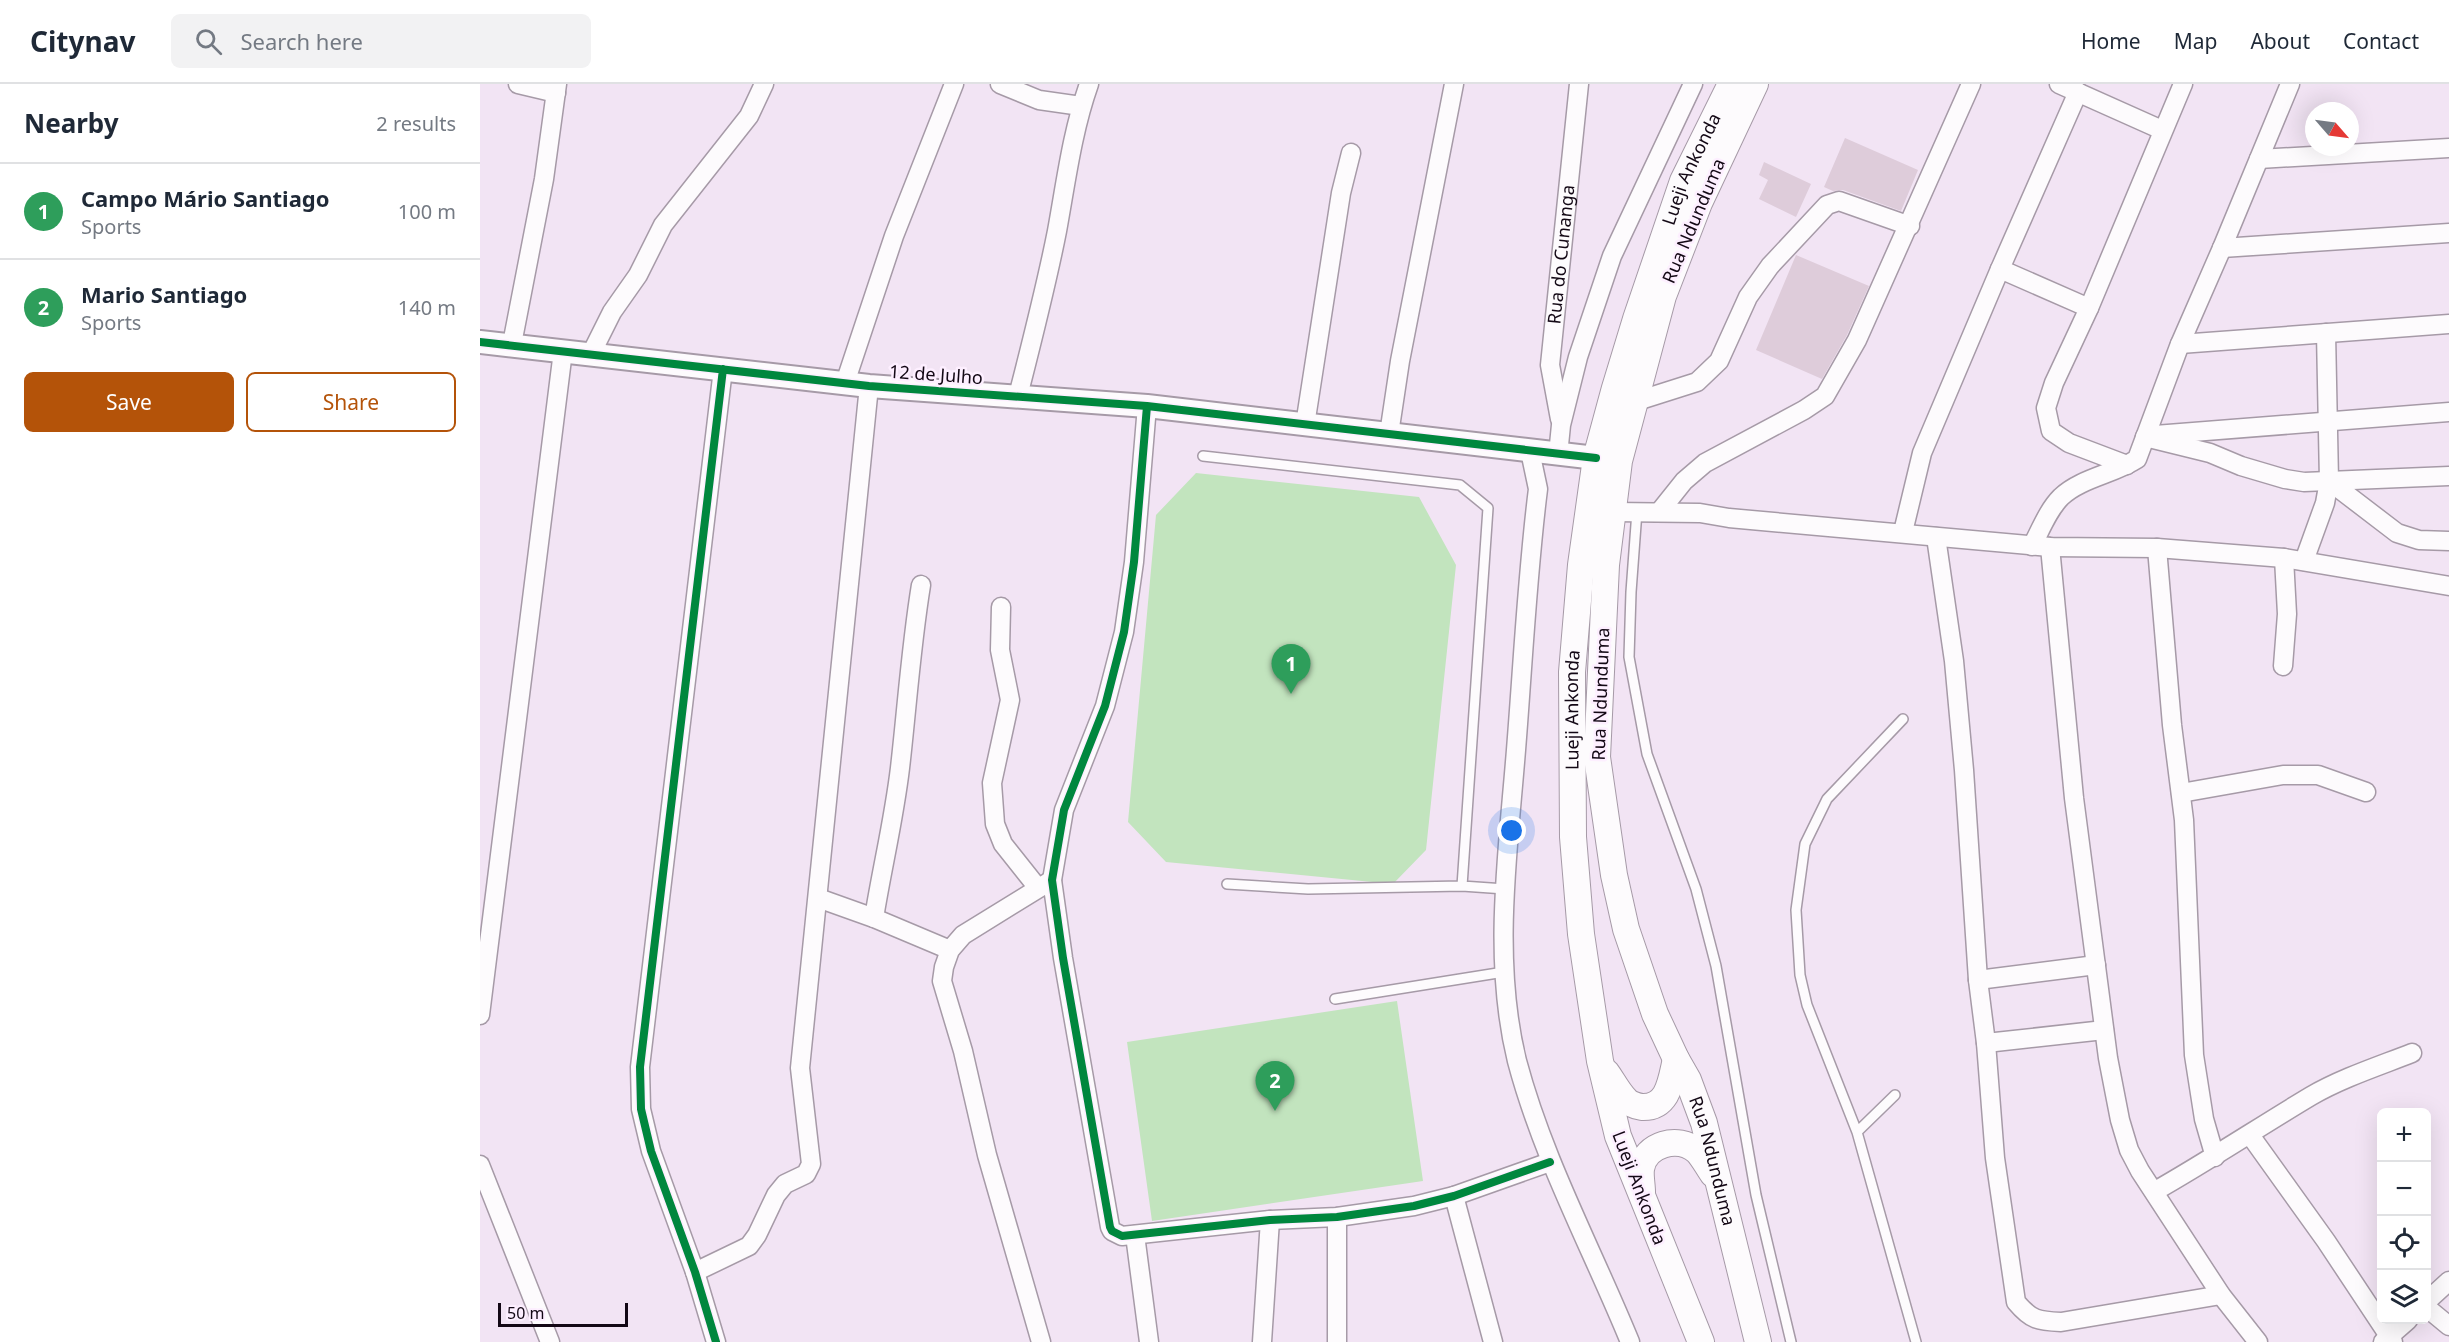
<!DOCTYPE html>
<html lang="en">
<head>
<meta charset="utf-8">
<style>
	body { margin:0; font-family:"Noto Sans",sans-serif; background:#f2f2f3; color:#1f2937 }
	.controls { position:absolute; right:18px; bottom:18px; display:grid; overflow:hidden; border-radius:9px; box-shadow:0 6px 24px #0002 }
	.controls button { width:54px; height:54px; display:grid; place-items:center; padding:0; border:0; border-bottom:2px solid #e0e1e3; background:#fff; color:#1f2937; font:30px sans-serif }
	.compass { position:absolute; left:1825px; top:18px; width:54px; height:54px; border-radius:50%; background:#fff; box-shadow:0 6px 24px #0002; rotate:118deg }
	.scale { position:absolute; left:18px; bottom:15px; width:130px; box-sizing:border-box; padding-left:6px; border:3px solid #130815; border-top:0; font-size:16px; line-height:21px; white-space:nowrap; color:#130815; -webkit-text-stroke:4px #fdefff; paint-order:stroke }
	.you { position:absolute; left:1032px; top:747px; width:21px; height:21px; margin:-15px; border:4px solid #fff; border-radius:50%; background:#1a73e8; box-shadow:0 0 0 9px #1a73e833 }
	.badge { display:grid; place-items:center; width:39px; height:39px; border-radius:50%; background:#b45309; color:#fff; font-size:20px; font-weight:700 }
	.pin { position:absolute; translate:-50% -50px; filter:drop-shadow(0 2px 3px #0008) }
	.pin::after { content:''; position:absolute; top:32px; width:21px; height:18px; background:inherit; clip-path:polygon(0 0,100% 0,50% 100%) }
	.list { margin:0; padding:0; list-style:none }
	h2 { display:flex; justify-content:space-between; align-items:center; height:78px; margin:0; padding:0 24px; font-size:26px }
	h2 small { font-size:20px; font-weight:400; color:#747a83 }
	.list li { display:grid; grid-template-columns:39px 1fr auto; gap:18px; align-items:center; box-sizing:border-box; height:96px; padding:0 24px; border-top:2px solid #e0e1e3 }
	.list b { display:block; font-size:22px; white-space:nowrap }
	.list p { margin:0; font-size:20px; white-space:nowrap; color:#747a83 }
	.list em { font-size:20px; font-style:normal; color:#747a83 }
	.actions { display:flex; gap:12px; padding:18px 24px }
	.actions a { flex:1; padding:14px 0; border:2px solid #b45309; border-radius:9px; text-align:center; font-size:21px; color:#b45309 }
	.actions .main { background:#b45309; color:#fff }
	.icon { flex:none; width:33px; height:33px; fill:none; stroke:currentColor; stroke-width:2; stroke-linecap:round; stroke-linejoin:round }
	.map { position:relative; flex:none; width:1969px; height:1258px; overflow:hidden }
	header { display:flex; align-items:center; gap:36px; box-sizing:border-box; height:84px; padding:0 30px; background:#fff; border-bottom:2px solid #e0e1e3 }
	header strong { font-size:28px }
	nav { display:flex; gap:33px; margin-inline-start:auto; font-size:21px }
	.search { width:420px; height:54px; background:#f2f2f3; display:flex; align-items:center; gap:15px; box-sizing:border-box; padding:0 21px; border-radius:9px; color:#747a83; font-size:22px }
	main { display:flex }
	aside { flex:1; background:#fff }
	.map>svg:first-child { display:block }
</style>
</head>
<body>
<header>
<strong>Citynav</strong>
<div class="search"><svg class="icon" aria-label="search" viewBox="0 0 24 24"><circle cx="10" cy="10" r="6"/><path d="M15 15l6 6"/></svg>Search here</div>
<nav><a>Home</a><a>Map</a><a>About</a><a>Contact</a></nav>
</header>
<main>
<aside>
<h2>Nearby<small>2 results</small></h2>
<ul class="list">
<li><span class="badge" style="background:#2e9e5b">1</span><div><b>Campo Mário Santiago</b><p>Sports</p></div><em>100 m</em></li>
<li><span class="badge" style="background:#2e9e5b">2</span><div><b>Mario Santiago</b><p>Sports</p></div><em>140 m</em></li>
</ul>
<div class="actions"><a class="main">Save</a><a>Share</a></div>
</aside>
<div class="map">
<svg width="1969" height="1258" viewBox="0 0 1969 1258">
	<rect width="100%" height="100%" fill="#f2e4f4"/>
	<!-- green -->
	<path fill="#c2e4be" d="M716 389 939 413 976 481 946 766 913 800 686 778 648 738 676 431Z
		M917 917 943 1097 672 1137 647 958Z"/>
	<!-- building -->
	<path fill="#deccda" d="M1365 54 1438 86 1421 127 1363 106 1353 107 1344 103Z
		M1284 78 1331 100 1316 133 1279 115 1288 96 1279 91Z
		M1316 171 1389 202 1367 251 1342 295 1276 266Z"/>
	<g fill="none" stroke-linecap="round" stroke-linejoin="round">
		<!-- service casing -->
		<g stroke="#a69aa7" stroke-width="12">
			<path id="service" d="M723 372 980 401 1008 424 982 802
				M1157 427 1151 508 1149 573 1167 670 1216 805 1236 882 1276 1111 1311 1258
				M1423 635 1347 715 1325 760 1316 826 1320 891 1327 921 1377 1048 1436 1258
				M747 800 828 805 982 802 1025 805
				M855 915 1024 888
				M1377 1048 1415 1011"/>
		</g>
		<!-- minor casing -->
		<g stroke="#a69aa7" stroke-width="21">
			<g id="minor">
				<path d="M38 0 76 9"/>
				<path d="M520 0 559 16 601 22"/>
				<path d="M1579 0 1682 46"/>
				<path d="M1779 75 1969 64"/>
				<path d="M1742 164 1969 149"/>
				<path d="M1520 185 1609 224"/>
				<path d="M32 260 64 95 77 0"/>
				<path d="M1700 260 1969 240"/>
				<path d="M111 270 132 228 158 191 183 141 269 32 284 0"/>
				<path d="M365 299 414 152 474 0"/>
				<path d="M538 312C552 257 566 203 577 147 586 98 592 48 609 0"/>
				<path d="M1154 318 1217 298 1239 277 1268 213 1290 182 1347 121 1359 117 1430 142"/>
				<path d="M667 322 654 478 644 548 625 622 584 726 572 796 583 874 630 1143 632 1147 642 1152 790 1136 857 1133 934 1122 974 1112 1070 1078"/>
				<path id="s1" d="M1080 335 1070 281 1099 0"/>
				<path d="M825 341 861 109 871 69"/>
				<path d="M909 350 920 277 974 0"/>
				<path d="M1675 351 1969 328"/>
				<path d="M1665 353 1730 369 1761 382 1805 395 1824 398 1969 392"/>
				<path d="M1050 367 1058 405C1047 492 1043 579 1036 666 1028 768 1012 876 1037 977 1063 1075 1112 1165 1150 1258"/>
				<path d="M1078 371 1081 341 1098 273 1132 172 1213 0"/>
				<path d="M1647 381 1589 359 1571 347 1566 324 1574 299 1609 224 1703 0"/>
				<path d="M1849 397 1917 449 1939 456 1969 457"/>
				<path d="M1180 427 1204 397 1225 379 1324 326 1345 312 1377 256 1491 0"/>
				<path d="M1133 428 1220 429 1249 434 1570 463 1677 464 1804 474 1969 502"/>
				<path d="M1423 448 1442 369 1520 185 1598 8"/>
				<path d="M1456 453 1474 577 1484 686 1498 896 1506 959 1515 1074 1536 1218C1551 1236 1558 1237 1581 1238L1741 1211"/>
				<path d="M1552 462C1561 445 1568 426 1581 413 1601 394 1634 390 1657 375L1700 260 1742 164 1810 0"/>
				<path d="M1570 463 1594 714 1628 974 1640 1036 1649 1066 1660 1087 1741 1211 1778 1258"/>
				<path d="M1677 464 1692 641 1704 736 1714 971 1724 1035 1735 1073"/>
				<path d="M1824 477 1845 419 1849 397 1846 249"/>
				<path d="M521 523 520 566 530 616 512 699 515 740 523 760 558 804"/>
				<path d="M1803 582 1807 530 1804 474"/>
				<path d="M1701 709 1803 691H1838L1886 708"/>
				<path d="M338 814 394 834 470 866"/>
				<path d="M394 834C402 784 414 735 420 684 427 623 431 562 441 501"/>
				<path d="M1498 896 1616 881"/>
				<path d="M0 931 83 267"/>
				<path d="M1506 959 1624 946"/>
				<path d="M1770 1051 1846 1157 1913 1258"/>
				<path d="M0 1081 70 1258"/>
				<path d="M1675 1107C1728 1077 1779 1043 1831 1012 1862 994 1899 982 1932 969"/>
				<path d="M974 1112 1013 1258"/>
				<path d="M857 1133V1258"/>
				<path d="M655 1151 669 1258"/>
				<path d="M215 1188 269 1162 277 1151 296 1111 305 1100 326 1090 331 1080 320 984 389 302"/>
				<path d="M1946 1218 1969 1197"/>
				<path d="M1946 1223 1969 1242"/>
				<path d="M236 1258 215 1188 171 1067 161 1025 160 983 243 285"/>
				<path d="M561 1258 507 1071 483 967 462 897 464 883 470 866 483 851 572 796"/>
				<path d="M782 1258 790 1136"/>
				<path d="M1903 1258 1928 1236"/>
			</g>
		</g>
		<!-- tertiary casing -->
		<g stroke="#a69aa7" stroke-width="26">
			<path id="tertiary" d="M0 258 389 302 667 322 1116 374"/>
		</g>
		<!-- secondary casing -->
		<g stroke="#a69aa7" stroke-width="28">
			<g id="secondary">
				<path id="s2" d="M1275 0 1219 119 1183 212 1139 377 1126 481 1117 673 1134 791 1146 845 1175 930 1196 975 1208 996 1224 1039 1278 1258"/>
				<path d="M1126 988C1132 996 1138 1008 1145 1015 1149 1020 1156 1022 1162 1023 1189 1024 1191 996 1196 975"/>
				<path d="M1162 1108C1162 1101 1160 1092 1161 1085 1165 1060 1198 1051 1217 1067 1223 1073 1228 1083 1233 1090"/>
				<path id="s3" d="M1221 1258 1138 1052 1120 977 1101 850 1093 753 1092 588 1101 481 1116 374 1135 304 1156 235 1203 97 1251 0"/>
			</g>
		</g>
		<!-- service -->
		<use href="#service" stroke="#fdfbfd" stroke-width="9"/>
		<!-- minor -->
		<use href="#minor" stroke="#fdfbfd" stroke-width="18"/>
		<!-- tertiary -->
		<use href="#tertiary" stroke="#fdfbfd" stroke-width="22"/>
		<!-- secondary -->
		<use href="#secondary" stroke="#fdfbfd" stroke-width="26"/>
		<!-- cycleway casing -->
		<g stroke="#fdefff" stroke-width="11">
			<path id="cycleway" d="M0 258 389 302 667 322 1116 374
				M667 322 654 478 644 548 625 622 584 726 572 796 583 874 630 1143 632 1147 642 1152 790 1136 857 1133 934 1122 974 1112 1070 1078
				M236 1258 215 1188 171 1067 161 1025 160 983 243 285"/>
		</g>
		<!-- cycleway -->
		<use href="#cycleway" stroke="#00873e" stroke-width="8"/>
	</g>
	<g text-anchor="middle" stroke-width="5" stroke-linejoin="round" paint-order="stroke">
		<!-- street labels -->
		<g font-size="18" fill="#130815" stroke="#fdefff">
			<text dy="6" stroke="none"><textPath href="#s3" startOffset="1210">Lueji Ankonda</textPath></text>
			<text transform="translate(1214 137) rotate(-67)" y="6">Rua Ndunduma</text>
			<text dy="6" stroke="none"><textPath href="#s1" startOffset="166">Rua do Cunanga</textPath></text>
			<text transform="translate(456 291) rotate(4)" y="6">12 de Julho</text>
			<text transform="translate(1121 610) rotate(-88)" y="6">Rua Ndunduma</text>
			<text dy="6" stroke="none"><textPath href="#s3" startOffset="652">Lueji Ankonda</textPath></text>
			<text dy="6" stroke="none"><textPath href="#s2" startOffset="1122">Rua Ndunduma</textPath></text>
			<text transform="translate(1159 1104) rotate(69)" y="6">Lueji Ankonda</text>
		</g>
	</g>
</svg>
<div class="controls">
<button>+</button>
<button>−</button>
<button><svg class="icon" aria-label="locate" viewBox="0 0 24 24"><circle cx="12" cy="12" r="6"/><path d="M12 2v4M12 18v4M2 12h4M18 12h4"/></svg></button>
<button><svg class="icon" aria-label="layers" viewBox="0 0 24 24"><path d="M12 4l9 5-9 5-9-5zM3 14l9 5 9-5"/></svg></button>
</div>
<svg class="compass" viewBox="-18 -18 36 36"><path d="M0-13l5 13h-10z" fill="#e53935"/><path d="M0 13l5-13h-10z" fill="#747a83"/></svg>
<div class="scale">50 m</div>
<div class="you"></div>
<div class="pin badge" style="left:811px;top:610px;background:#2e9e5b">1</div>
<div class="pin badge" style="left:795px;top:1027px;background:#2e9e5b">2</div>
</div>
</main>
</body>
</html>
